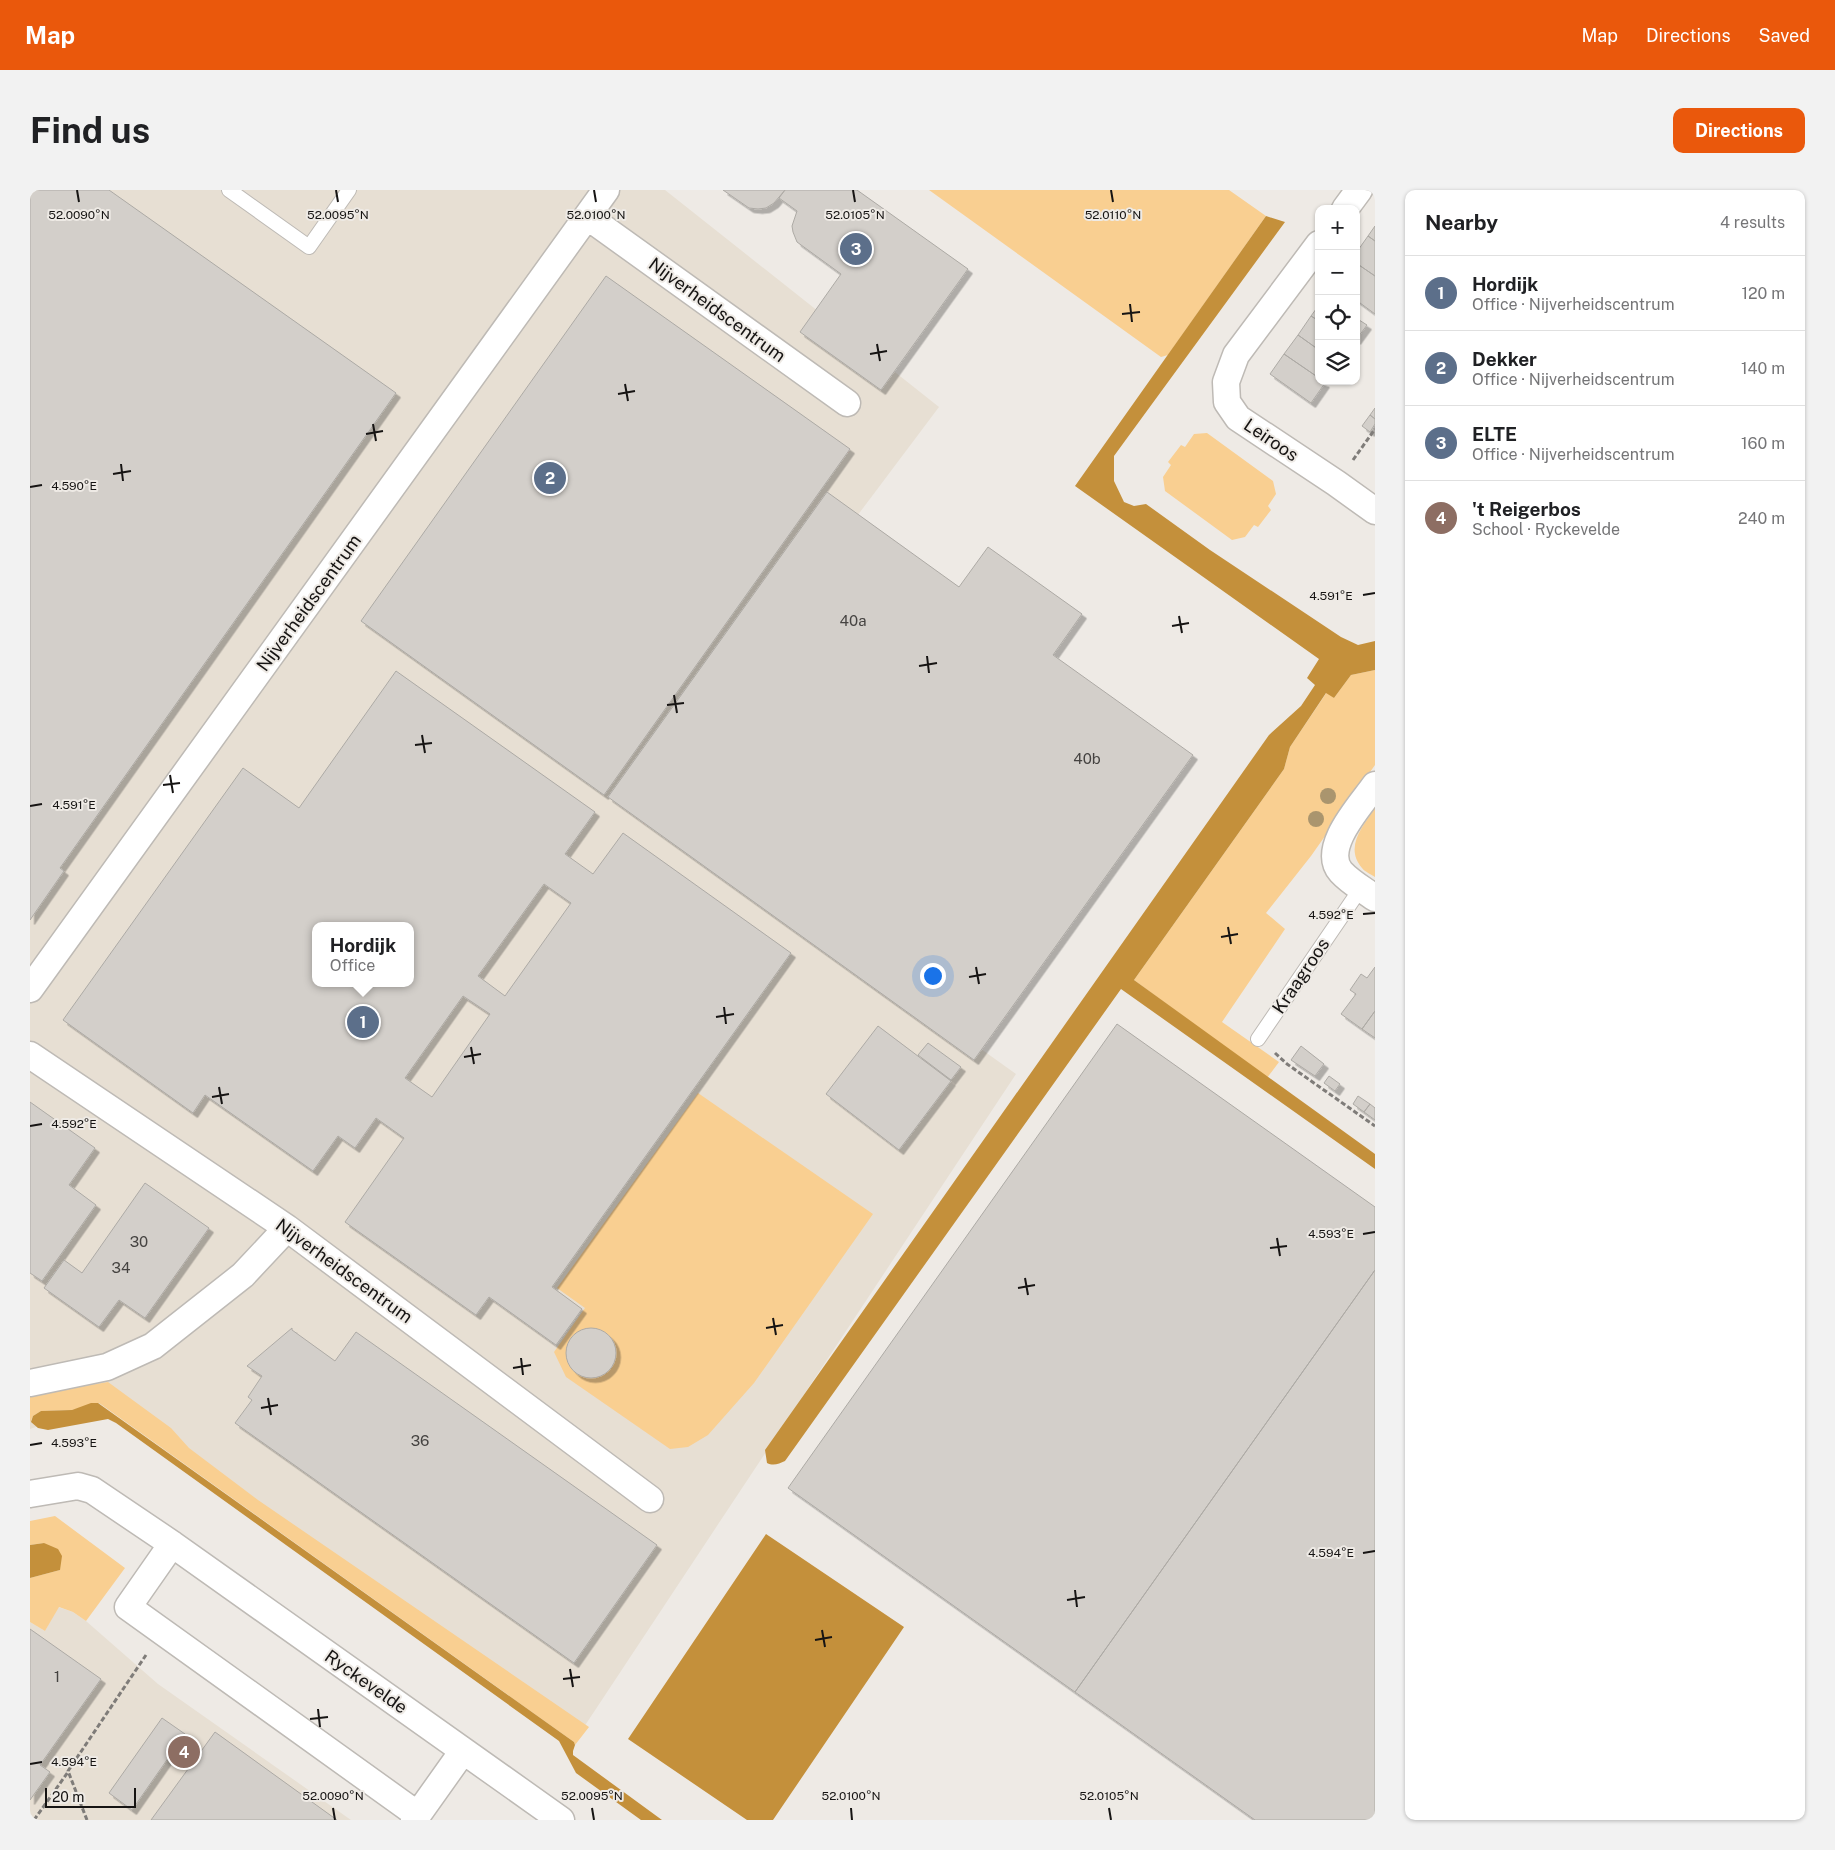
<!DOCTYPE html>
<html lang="en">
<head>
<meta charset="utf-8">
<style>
	body { margin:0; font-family:"Public Sans",sans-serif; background:#f2f2f2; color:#202124 }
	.controls { position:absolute; right:15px; top:15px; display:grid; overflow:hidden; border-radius:10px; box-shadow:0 1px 4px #0004 }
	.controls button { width:45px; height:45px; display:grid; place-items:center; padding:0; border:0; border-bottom:1px solid #e0e0e0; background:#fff; color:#202124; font:25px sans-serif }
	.scale { position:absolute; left:15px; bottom:12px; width:91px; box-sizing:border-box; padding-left:5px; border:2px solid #161413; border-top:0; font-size:14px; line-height:18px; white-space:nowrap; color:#161413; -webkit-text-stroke:4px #eeeae5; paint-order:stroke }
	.you { position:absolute; left:902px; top:785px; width:18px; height:18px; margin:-12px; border:4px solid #fff; border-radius:50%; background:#1a73e8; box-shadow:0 0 0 8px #1a73e833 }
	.badge { display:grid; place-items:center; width:32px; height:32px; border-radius:50%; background:#ea580c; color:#fff; font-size:16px; font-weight:700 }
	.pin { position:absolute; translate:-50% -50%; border:2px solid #fff; box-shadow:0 1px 5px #0006 }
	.popup { position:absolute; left:282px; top:732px; width:102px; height:65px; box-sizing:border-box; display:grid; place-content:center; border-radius:10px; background:#fff; filter:drop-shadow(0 1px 4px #0005); font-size:16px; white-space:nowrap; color:#757577 }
	.popup b { font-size:19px; color:#202124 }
	.popup::after { content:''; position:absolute; left:50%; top:100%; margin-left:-10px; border:10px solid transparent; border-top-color:#fff }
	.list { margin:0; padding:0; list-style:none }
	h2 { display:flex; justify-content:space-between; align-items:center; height:65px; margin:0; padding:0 20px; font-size:21px }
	h2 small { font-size:16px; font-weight:400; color:#757577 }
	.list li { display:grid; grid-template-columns:32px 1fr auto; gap:15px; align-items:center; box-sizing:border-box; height:75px; padding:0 20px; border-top:1px solid #e0e0e0 }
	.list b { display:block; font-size:19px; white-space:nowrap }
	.list p { margin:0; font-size:16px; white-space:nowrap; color:#757577 }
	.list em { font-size:16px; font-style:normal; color:#757577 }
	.icon { flex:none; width:28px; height:28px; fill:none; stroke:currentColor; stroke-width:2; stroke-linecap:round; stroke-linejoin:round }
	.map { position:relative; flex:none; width:1345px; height:1630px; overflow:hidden; border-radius:10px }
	header { display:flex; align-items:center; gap:30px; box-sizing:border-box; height:70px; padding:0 25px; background:#ea580c; color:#fff }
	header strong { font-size:24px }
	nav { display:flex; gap:28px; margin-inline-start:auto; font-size:18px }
	.intro { display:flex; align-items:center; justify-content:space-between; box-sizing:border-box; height:120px; padding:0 30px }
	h1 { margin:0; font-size:35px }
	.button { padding:12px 22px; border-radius:10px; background:#ea580c; color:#fff; font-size:18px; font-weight:700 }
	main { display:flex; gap:30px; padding:0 30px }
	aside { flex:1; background:#fff; border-radius:10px; box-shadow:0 1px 4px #0004 }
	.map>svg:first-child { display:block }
</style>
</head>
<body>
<header>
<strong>Map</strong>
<nav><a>Map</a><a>Directions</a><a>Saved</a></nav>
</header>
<div class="intro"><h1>Find us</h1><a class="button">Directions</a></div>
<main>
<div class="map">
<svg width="1345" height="1630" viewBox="0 0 1345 1630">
	<defs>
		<filter id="shadow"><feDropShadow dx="4.5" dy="4.5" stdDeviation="0" flood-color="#0004"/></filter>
	</defs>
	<rect width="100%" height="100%" fill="#eeeae5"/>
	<!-- built -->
	<path fill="#e7dfd3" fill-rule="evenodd" d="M0 0H635L909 217 610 615 986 884 550 1543 80 1211 0 1239ZM286 736H380V793H286Z
		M28 1417 43 1422 56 1431 128 1494 321 1630H0V1432L15 1441Z"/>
	<!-- green -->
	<path fill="#f9cf91" d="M899 0H1199L1236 26 1138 165 1131 167Z
		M1177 243 1243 291 1246 304 1238 316 1241 320 1228 337 1224 335 1215 347 1202 350 1135 301 1133 287 1141 275 1138 272 1151 255 1155 257 1164 244Z
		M1345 480V575L1281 666 1236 723 1255 739 1192 832 1249 872 1237 888 1104 790 1254 579 1260 557 1297 502 1304 508 1321 485Z
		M1345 618V687C1341 684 1335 682 1332 678 1314 657 1333 636 1345 618Z
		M668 903 843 1024 724 1193 678 1245 658 1257 640 1259 536 1187 524 1162 555 1118 527 1098Z
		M78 1192 141 1238 159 1258 228 1310 559 1537 545 1555 544 1552 69 1213 42 1220 11 1221 3 1226 0 1232V1205Z
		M25 1326 95 1378 56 1431 43 1422 29 1417 15 1441 0 1432V1388L30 1380 14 1353 0 1355V1331Z"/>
	<!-- water -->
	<path fill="#c4903b" d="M1236 26 1255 32 1084 266V291L1094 312 1104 316 1116 314 1180 360 1311 447 1328 455 1345 451V480L1321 485 1304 508 1296 503 1260 557 1254 579 1104 790 1345 964V979L1091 799 755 1271C749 1274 743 1276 737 1273L735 1260 1239 545 1271 516 1285 495 1277 488 1289 469 1045 296Z
		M61 1213H68L544 1552 545 1555 543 1561V1565L632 1630H611L546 1583 529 1551 86 1233 78 1229 18 1240 8 1238 1 1232 3 1226 11 1221 42 1220Z
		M736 1344 874 1437 743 1630H717L598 1549Z
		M14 1353 28 1359 32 1366 30 1380 0 1388V1355Z"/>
	<!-- building -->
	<path fill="#d3cfca" stroke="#adaaa5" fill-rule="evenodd" filter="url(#shadow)" d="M0 0H79L366 203 30 678 34 681 0 730Z
		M693 0H755L744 13 736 18 728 19 719 18Z
		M755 0H827L938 79 851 200 770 142 811 84 767 52 763 42 762 36 767 21 749 8Z
		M1345 36V51L1338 46Z
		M1338 46 1345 51V86L1326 73V63Z
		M1326 73 1345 86V124L1326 110Z
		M576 86 820 259 574 605 331 431Z
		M1289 115V131L1281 126Z
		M1281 126 1289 131V160L1268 145Z
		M1326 128 1337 135 1326 150Z
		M1268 145 1289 160V188L1254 164Z
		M1254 164 1289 188V191L1295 193 1281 213 1240 184Z
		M1345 218V229L1340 225Z
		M1340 225 1345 229V234L1340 242 1332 236Z
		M797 302 929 397 958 357 1052 424 1023 465 1163 565 944 870 578 607Z
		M366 481 565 622 535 664 563 684 593 643 761 763 522 1097 552 1119 526 1155 459 1107 446 1125 315 1032 374 948 346 928 325 958 308 946 283 981 175 905 163 923 33 830 213 578 269 618ZM514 694 541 713 475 806 448 786ZM286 736H380V793H286ZM433 806 460 824 402 907 375 888Z
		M1345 777V821L1332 839 1311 824 1326 804 1320 800 1331 784 1337 788Z
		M1345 821V848L1332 839Z
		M1087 834 1345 1017V1080L1045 1502 758 1298Z
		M848 836 921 891 869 960 796 904Z
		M898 853 931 877 921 890 888 865Z
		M1271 856 1294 874 1285 886 1261 870Z
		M1299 886 1310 894 1305 901 1294 893Z
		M1328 906 1340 914 1334 922 1323 914Z
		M0 912 65 958 39 995 66 1015 12 1091 0 1083Z
		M1340 914 1345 918V930L1334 922Z
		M115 993 179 1038 115 1128 89 1110 69 1137 14 1098 34 1070 52 1083Z
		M1345 1080V1630H1225L1045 1502Z
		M536 1163a25 25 0 1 1 50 0a25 25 0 1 1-50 0Z
		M262 1138V1140L305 1171 326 1142 627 1355 544 1473 205 1233 222 1210 218 1207 232 1186 217 1176Z
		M0 1439 71 1489 10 1575 20 1582 0 1610Z
		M132 1528 155 1544 102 1620 79 1603Z
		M185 1542 307 1630H121Z"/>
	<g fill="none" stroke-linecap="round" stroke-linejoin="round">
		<!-- service casing -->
		<g stroke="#bebab5" stroke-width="16">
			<path id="service" d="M199 0 279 57 319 0
				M1228 849 1331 698"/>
		</g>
		<!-- minor casing -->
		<g stroke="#bebab5" stroke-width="29">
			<path id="minor" d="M1315 19 1329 0
				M558 27 817 213
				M1289 54 1206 165 1196 192 1197 212 1208 228 1306 293 1345 321
				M1345 595C1331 615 1290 658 1311 682 1320 692 1334 700 1345 708
				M0 799 576 0
				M0 865 257 1038 620 1309
				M0 1193 77 1177 123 1156 213 1085 257 1038
				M0 1304 48 1296 62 1300 142 1354 531 1630
				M142 1354 98 1417 388 1625
				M384 1630 433 1561"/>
		</g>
		<!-- path -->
		<path stroke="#7f7c79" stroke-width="3" stroke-dasharray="5 2.5" stroke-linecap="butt" d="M1323 270 1345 239
			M1245 863 1257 874 1345 936
			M4 1630 38 1582
			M57 1630 38 1581 116 1465"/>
		<!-- service -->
		<use href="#service" stroke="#fff" stroke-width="14"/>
		<!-- minor -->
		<use href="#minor" stroke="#fff" stroke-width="26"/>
	</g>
	<!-- trees -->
	<g fill="#aa956e">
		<circle cx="1298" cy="606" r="8"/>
		<circle cx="1286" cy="629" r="8"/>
	</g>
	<!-- ticks -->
	<path fill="none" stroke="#161413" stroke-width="2" d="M47 0 49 12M306 0 308 12M564 0 566 12M823 0 825 12M1081 0 1083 12M1100 114 1102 132M1092 124 1110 122M847 154 850 171M840 164 857 161M595 194 598 211M588 204 605 201M343 234 346 251M336 244 353 241M91 274 93 291M83 284 101 281M0 297 12 295M1333 405 1345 403M1149 426 1152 443M1142 436 1159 433M897 466 899 483M889 476 907 473M644 505 647 523M637 515 654 513M392 545 395 563M385 555 402 553M140 585 143 603M133 595 150 593M0 616 12 614M1333 724 1345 723M1198 737 1201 754M1191 747 1208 744M946 777 949 794M939 787 956 784M694 817 696 834M686 827 704 824M441 857 444 874M434 867 451 864M189 897 192 914M182 907 199 904M0 936 12 934M1333 1044 1345 1042M1247 1048 1250 1066M1240 1058 1257 1056M995 1088 998 1105M988 1098 1005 1095M743 1128 746 1145M736 1138 753 1135M491 1168 493 1185M483 1178 501 1175M238 1208 241 1225M231 1218 248 1215M0 1255 12 1253M1333 1363 1345 1361M1045 1400 1047 1417M1037 1410 1055 1407M792 1440 795 1457M785 1450 802 1447M540 1479 543 1497M533 1489 550 1487M288 1519 290 1537M280 1529 298 1527M0 1574 12 1572M303 1618 305 1630M562 1618 564 1630M821 1618 822 1630M1079 1618 1081 1630"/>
	<g text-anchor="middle" stroke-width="4" stroke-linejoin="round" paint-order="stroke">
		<!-- number labels -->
		<g font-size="15" fill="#454341">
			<text x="823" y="436">40a</text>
			<text x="1057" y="574">40b</text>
			<text x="109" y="1057">30</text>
			<text x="91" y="1083">34</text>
			<text x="390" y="1256">36</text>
			<text x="27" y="1492">1</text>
		</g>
		<!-- street labels -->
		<g font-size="18" fill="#161413" stroke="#eeeae5">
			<text transform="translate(687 120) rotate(36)" y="6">Nijverheidscentrum</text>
			<text transform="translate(1241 250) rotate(34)" y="6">Leiroos</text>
			<text transform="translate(279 413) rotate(-54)" y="6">Nijverheidscentrum</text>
			<text transform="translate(1271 786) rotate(-56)" y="6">Kraagroos</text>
			<text transform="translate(314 1081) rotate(36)" y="6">Nijverheidscentrum</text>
			<text transform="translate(336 1492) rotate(35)" y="6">Ryckevelde</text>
		</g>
	</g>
	<g font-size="12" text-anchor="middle" fill="#161413" stroke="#eeeae5" stroke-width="4" stroke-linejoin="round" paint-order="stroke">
		<text x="49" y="29">52.0090°N</text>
		<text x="308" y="29">52.0095°N</text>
		<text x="566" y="29">52.0100°N</text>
		<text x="825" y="29">52.0105°N</text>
		<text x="1083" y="29">52.0110°N</text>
		<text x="44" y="300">4.590°E</text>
		<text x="1301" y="410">4.591°E</text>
		<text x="44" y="619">4.591°E</text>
		<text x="1301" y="729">4.592°E</text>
		<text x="44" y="938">4.592°E</text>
		<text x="1301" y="1048">4.593°E</text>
		<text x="44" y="1257">4.593°E</text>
		<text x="1301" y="1367">4.594°E</text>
		<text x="44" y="1576">4.594°E</text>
		<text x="303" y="1610">52.0090°N</text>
		<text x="562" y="1610">52.0095°N</text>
		<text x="821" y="1610">52.0100°N</text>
		<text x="1079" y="1610">52.0105°N</text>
	</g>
</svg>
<div class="controls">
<button>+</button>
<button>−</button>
<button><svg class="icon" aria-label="locate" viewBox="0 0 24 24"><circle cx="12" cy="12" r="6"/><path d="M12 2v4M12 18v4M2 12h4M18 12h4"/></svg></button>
<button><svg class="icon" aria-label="layers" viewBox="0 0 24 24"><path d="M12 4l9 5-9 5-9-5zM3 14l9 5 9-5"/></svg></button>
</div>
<div class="scale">20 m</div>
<div class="you"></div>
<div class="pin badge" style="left:333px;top:832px;background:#5c6f8a">1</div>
<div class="popup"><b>Hordijk</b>Office</div>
<div class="pin badge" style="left:520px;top:288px;background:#5c6f8a">2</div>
<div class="pin badge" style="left:826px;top:59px;background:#5c6f8a">3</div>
<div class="pin badge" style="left:154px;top:1562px;background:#8d6e63">4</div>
</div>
<aside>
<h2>Nearby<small>4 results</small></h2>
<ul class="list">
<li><span class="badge" style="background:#5c6f8a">1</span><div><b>Hordijk</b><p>Office · Nijverheidscentrum</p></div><em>120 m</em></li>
<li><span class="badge" style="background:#5c6f8a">2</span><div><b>Dekker</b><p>Office · Nijverheidscentrum</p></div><em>140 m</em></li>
<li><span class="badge" style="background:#5c6f8a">3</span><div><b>ELTE</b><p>Office · Nijverheidscentrum</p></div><em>160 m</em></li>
<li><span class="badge" style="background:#8d6e63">4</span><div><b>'t Reigerbos</b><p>School · Ryckevelde</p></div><em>240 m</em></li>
</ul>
</aside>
</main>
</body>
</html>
